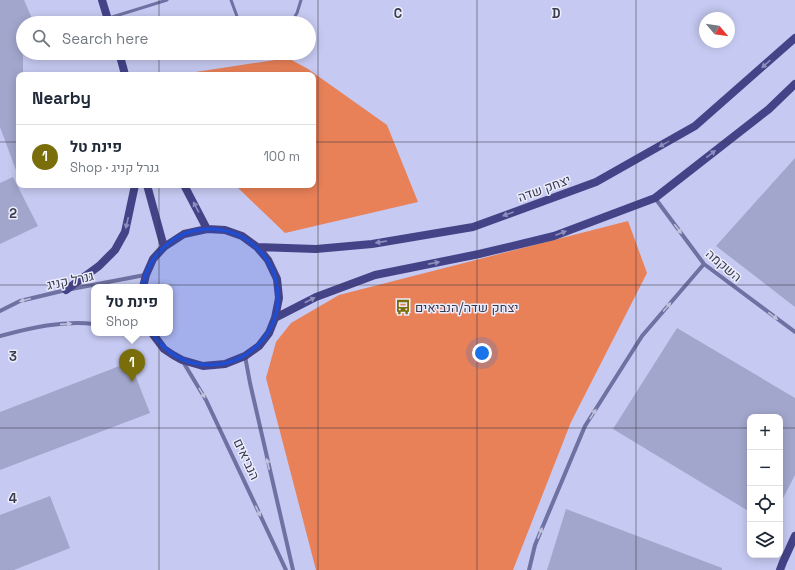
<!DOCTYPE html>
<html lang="en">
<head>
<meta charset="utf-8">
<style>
	body { margin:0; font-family:"Space Grotesk",Heebo,sans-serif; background:#f2f2f3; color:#1f2937 }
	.controls { position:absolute; right:12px; bottom:12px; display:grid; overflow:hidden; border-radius:8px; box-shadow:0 2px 10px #0003 }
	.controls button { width:36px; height:36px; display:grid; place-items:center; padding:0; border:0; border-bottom:1px solid #e0e1e3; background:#fff; color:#1f2937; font:20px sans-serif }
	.compass { position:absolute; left:699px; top:12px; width:36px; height:36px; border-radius:50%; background:#fff; box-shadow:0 2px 10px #0003; rotate:119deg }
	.you { position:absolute; left:482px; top:353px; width:14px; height:14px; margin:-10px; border:3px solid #fff; border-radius:50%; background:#1a73e8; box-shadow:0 0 0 6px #1a73e833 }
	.badge { display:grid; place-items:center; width:26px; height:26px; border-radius:50%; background:#7a6e0a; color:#fff; font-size:13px; font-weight:700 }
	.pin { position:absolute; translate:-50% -33px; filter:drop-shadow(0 1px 2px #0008) }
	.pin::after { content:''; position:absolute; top:21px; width:14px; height:12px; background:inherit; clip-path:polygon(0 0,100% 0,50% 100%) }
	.popup { position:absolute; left:91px; top:284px; width:82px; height:52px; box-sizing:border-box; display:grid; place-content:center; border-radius:8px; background:#fff; filter:drop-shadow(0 1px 3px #0005); font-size:13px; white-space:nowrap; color:#747a83 }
	.popup b { font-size:15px; color:#1f2937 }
	.popup::after { content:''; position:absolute; left:50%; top:100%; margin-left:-8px; border:8px solid transparent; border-top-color:#fff }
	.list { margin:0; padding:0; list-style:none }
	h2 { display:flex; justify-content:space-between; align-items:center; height:52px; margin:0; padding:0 16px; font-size:17px }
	h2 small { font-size:13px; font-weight:400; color:#747a83 }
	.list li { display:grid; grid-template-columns:26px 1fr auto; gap:12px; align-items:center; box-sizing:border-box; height:64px; padding:0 16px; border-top:1px solid #e0e1e3 }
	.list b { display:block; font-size:15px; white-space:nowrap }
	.list p { margin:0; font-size:13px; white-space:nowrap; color:#747a83 }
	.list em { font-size:13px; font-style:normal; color:#747a83 }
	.icon { flex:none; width:22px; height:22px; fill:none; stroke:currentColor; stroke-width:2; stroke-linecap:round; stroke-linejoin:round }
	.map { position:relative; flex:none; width:795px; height:570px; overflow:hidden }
	.search { position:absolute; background:#fff; box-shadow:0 2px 10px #0003; left:16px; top:16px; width:300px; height:44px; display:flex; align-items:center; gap:10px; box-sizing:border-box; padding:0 14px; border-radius:22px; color:#747a83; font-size:15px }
	.panel { position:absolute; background:#fff; box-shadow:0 2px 10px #0003; left:16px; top:72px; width:300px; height:116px; border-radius:8px }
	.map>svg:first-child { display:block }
</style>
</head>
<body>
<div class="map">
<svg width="795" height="570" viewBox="0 0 795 570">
	<rect width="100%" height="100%" fill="#c6c9f1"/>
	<!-- green -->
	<path fill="#e88058" d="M288 58 308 69 387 125 418 202 285 233 235 185H313V75H176Z
		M628 221 647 273 571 422 513 570H316L266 378 276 342 291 323 339 295Z"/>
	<!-- building -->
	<path fill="#a3a6cc" d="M0 0H24L34 23H23V75H19V173H17L0 127Z
		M795 158V307L716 246Z
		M13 177 38 226 0 244V183Z
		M677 328 795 398V475L780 504V417H750V512L613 429Z
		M130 362 150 413 0 470V412Z
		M50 496 70 548 14 570H0V515Z
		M566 509 722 568V570H547Z"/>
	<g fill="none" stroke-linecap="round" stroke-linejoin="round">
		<!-- lane -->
		<path stroke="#6e71a1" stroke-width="3" d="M231 0 238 19 243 23
			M109 18 167 0
			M291 23 297 13 301 0"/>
		<!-- street -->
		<path stroke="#6e71a1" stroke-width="4" d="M655 198 704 264 795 332
			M0 311 20 301 66 290 145 275
			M0 336C30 328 63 320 94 324
			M245 356 250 383 293 570
			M182 360 206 400 286 570
			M529 570 535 545 585 426 642 336 704 264"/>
		<!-- secondary -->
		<path stroke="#444388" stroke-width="8" d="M102 0 109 23
			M119 53 123 67 125 75
			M147 185 164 247
			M184 185 207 229
			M257 247 316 249 372 244 473 227 596 182 695 126 795 38
			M143 287 146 275 153 259 164 247 184 234 207 229 225 230 242 236 257 247 268 260 277 279 279 298 275 318 269 333 259 346 245 356 225 364 203 366 182 360 173 355 164 349 152 333
			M66 290 99 266 115 250 125 232 135 185
			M275 318 316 297 375 275 479 254 554 236 655 198 769 109 795 84
			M780 570 783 562 795 536"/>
	</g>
	<!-- one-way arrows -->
	<defs><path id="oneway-solid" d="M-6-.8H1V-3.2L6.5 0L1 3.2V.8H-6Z"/></defs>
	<g fill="#8f8fbd">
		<use href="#oneway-solid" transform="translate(766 64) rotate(138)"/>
		<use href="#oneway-solid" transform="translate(664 144) rotate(151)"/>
		<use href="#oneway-solid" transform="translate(711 154) rotate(-38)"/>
		<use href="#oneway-solid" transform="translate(196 207) rotate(-118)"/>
		<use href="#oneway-solid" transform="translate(508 214) rotate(160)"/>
		<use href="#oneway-solid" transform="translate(127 223) rotate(103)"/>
		<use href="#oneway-solid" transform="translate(561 233) rotate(-21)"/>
		<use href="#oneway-solid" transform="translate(381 242) rotate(171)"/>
		<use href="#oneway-solid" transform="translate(434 263) rotate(-11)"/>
		<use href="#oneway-solid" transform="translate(310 300) rotate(-27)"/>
	</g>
	<g fill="#bfc1dd">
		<use href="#oneway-solid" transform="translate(678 229) rotate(53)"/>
		<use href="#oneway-solid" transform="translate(25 300) rotate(165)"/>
		<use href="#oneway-solid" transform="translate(667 307) rotate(-49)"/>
		<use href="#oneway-solid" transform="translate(773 316) rotate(37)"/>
		<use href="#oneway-solid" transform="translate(66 324) rotate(-4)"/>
		<use href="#oneway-solid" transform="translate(202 393) rotate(59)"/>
		<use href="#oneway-solid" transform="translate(593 414) rotate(-58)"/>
		<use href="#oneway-solid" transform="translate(268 464) rotate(-103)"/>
		<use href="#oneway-solid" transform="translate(258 511) rotate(65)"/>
		<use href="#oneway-solid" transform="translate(540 533) rotate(-67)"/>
	</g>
	<!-- marked area -->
	<path fill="#1d4ed8" fill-opacity="0.2" stroke="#1d4ed8" stroke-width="3" stroke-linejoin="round" d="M142 297a68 68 0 1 1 136 0a68 68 0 1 1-136 0Z"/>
	<!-- grid -->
	<path fill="none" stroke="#3a3b4b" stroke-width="1" stroke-opacity="0.55" d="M159 0V23M318 0V570M477 0V570M636 0V570M159 53V75M0 142H19M313 142H795M159 185V570M0 285H795M0 428H750M780 428H795"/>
	<!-- icons -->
	<defs>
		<g id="bus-bare" transform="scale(1.2)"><path d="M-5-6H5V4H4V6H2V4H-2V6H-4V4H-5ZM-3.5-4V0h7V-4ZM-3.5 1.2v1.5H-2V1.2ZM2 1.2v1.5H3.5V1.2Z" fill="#7a6e0a" stroke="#ebecfd" stroke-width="2.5" paint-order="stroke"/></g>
	</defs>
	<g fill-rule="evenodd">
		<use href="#bus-bare" x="403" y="307"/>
	</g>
	<g text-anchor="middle" stroke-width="3" stroke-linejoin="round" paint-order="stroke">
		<!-- street labels -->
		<g font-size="13" fill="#3a3b4b" stroke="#ebecfd">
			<text transform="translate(544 188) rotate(-20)" y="5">יצחק שדה</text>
			<text transform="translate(724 265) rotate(40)" y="5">השקמה</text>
			<text transform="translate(70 280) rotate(-12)" y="5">גנרל קניג</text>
			<text transform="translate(247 459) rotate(65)" y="5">הנביאים</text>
		</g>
		<!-- poi labels -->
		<g font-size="13" fill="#3a3b4b" stroke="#ebecfd" text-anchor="start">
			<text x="415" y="312">יצחק שדה/הנביאים</text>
		</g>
	</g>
	<g font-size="13" text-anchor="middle" font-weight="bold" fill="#3a3b4b" stroke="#ebecfd" stroke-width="3" stroke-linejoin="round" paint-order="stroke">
		<text x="398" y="18">C</text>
		<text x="556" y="18">D</text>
		<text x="13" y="218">2</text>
		<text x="13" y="361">3</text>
		<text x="13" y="503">4</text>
	</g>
</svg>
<div class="controls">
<button>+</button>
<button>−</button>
<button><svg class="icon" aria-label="locate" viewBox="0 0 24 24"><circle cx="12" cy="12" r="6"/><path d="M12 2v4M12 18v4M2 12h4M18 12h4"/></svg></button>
<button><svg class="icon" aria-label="layers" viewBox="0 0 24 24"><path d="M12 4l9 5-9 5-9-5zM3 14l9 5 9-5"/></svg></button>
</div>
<svg class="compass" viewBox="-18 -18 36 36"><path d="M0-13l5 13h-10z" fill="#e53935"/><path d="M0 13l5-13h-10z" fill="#747a83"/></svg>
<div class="you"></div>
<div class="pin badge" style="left:132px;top:382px">1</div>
<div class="popup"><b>פינת טל</b>Shop</div>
<div class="search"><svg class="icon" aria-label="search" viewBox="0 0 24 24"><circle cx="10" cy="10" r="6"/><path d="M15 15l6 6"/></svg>Search here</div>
<section class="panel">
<h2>Nearby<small></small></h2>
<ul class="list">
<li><span class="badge">1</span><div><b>פינת טל</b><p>Shop · גנרל קניג</p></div><em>100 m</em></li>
</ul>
</section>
</div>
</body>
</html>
